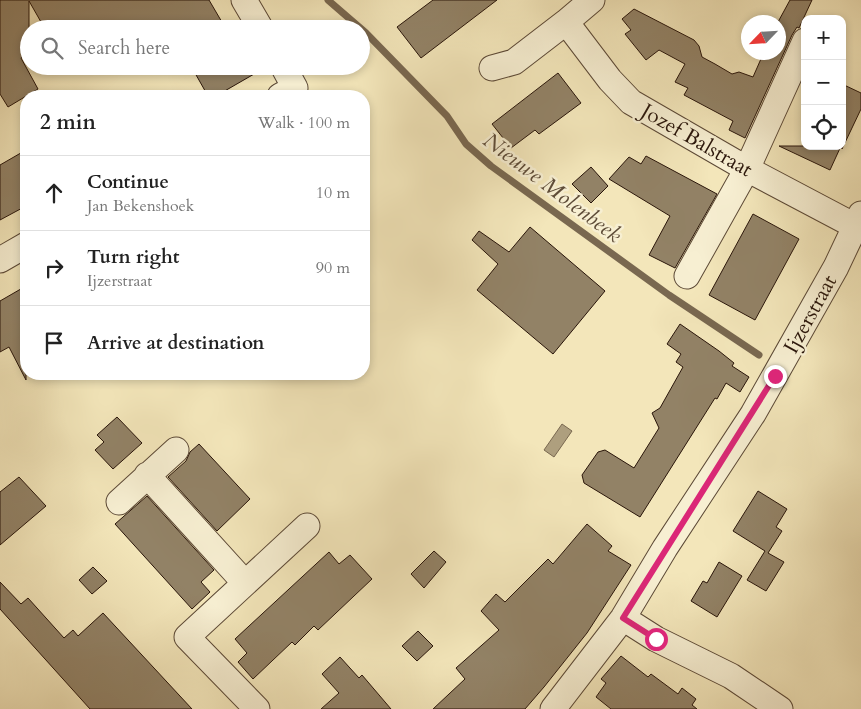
<!DOCTYPE html>
<html lang="en">
<head>
<meta charset="utf-8">
<style>
	body { margin:0; font-family:Cardo,serif; background:#f2f2f2; color:#222 }
	.controls { position:absolute; right:15px; top:15px; display:grid; overflow:hidden; border-radius:10px; box-shadow:0 2px 8px #0003 }
	.controls button { width:45px; height:45px; display:grid; place-items:center; padding:0; border:0; border-bottom:1px solid #e0e0e0; background:#fff; color:#222; font:25px sans-serif }
	.compass { position:absolute; left:741px; top:15px; width:45px; height:45px; border-radius:50%; background:#fff; box-shadow:0 2px 8px #0003; rotate:245deg }
	.stop { position:absolute; width:15px; height:15px; margin:-11px; border:4px solid #db2777; border-radius:50%; background:#fff }
	.stop.end { background:#db2777; border-color:#fff; box-shadow:0 1px 5px #0008 }
	.list { margin:0; padding:0; list-style:none }
	h2 { display:flex; justify-content:space-between; align-items:center; height:65px; margin:0; padding:0 20px; font-size:21px }
	h2 small { font-size:16px; font-weight:400; color:#767676 }
	.list li { display:grid; grid-template-columns:32px 1fr auto; gap:15px; align-items:center; box-sizing:border-box; height:75px; padding:0 20px; border-top:1px solid #e0e0e0 }
	.list b { display:block; font-size:19px; white-space:nowrap }
	.list p { margin:0; font-size:16px; white-space:nowrap; color:#767676 }
	.list em { font-size:16px; font-style:normal; color:#767676 }
	.icon { flex:none; width:28px; height:28px; fill:none; stroke:currentColor; stroke-width:2; stroke-linecap:round; stroke-linejoin:round }
	.map { position:relative; flex:none; width:861px; height:709px; overflow:hidden }
	.search { position:absolute; background:#fff; box-shadow:0 2px 8px #0003; left:20px; top:20px; width:350px; height:55px; display:flex; align-items:center; gap:12px; box-sizing:border-box; padding:0 18px; border-radius:28px; color:#767676; font-size:19px }
	.panel { position:absolute; background:#fff; box-shadow:0 2px 8px #0003; left:20px; top:90px; width:350px; height:290px; border-radius:20px }
	.map>svg:first-child { display:block }
</style>
</head>
<body>
<div class="map">
<svg width="861" height="709" viewBox="0 0 861 709">
	<rect width="100%" height="100%" fill="#f3e6ba"/>
	<filter id="stains"><feTurbulence type="fractalNoise" baseFrequency=".004" numOctaves="4"/><feColorMatrix values="0 0 0 0 .2 0 0 0 0 .09 0 0 0 0 .02 0 0 0 .5 -.17"/></filter>
	<radialGradient id="worn" r=".72"><stop offset=".6" stop-color="#630" stop-opacity="0"/><stop offset="1" stop-color="#630" stop-opacity=".3"/></radialGradient>
	<!-- water -->
	<path fill="#ae9f7e" stroke="#796850" d="M562 424 572 431 554 457 544 450Z"/>
	<g fill="none" stroke-linecap="round" stroke-linejoin="round">
		<!-- stream -->
		<path stroke="#796850" stroke-width="7" d="M328 0 366 33 447 116 466 144 491 166 669 295 759 355"/>
	</g>
	<!-- building -->
	<path fill="#928266" stroke="#29150a" d="M0 0H209L226 29H45L29 1V53L21 58 38 89 8 107 0 94Z
		M433 0H497L421 58 397 27Z
		M790 0H812L799 28 797 27 792 35 745 138 729 130 733 121 684 95 688 88 675 82 685 64 659 50 646 60 625 34 631 30 622 19 634 9 694 40 699 46 702 57 715 64 732 74 739 72 753 77 764 52H778V22Z
		M191 66H268L216 96H208Z
		M558 73 581 103 539 134 535 130 511 148 492 124Z
		M842 84 861 93V109L842 149Z
		M779 146H841L830 170Z
		M26 150V206L0 220V165Z
		M646 156 717 194 675 268 649 255 670 216 609 179 629 157 641 164Z
		M591 167 608 186 591 203 572 184Z
		M753 214 799 239 755 320 709 295Z
		M530 227 605 291 553 354 477 290 498 264 472 240 479 231 509 252Z
		M26 286V380L9 347 0 352V301Z
		M680 324 719 351 734 363 732 366 749 377 740 392 726 383 717 399 715 398 640 517 584 483 582 475 598 452 605 450 634 468 659 428 652 413 660 408 683 367 676 362 681 354 667 344Z
		M117 417 142 443 113 469 95 450 104 442 97 435Z
		M199 444 250 499 217 531 168 477 186 461 190 452Z
		M19 477 46 506 0 545V492Z
		M758 491 787 509 776 527 782 531 768 553 784 562 766 591 747 580 765 551 733 531Z
		M147 496 214 570 201 582 210 592 192 609 115 524Z
		M587 524 612 546 608 551 631 565 587 633 544 687 525 709H433L465 679 456 668 499 630 481 611 496 594 505 602 548 559 553 564Z
		M434 551 446 562 424 588 411 574Z
		M329 552 339 564 350 555 372 579 318 630 314 626 295 645 292 642 253 679 238 662 247 653 235 639Z
		M719 562 742 576 717 617 691 601 703 581 707 583Z
		M93 567 107 581 92 594 79 580Z
		M0 582 21 604 28 598 64 638 73 630 78 636 103 613 192 709H90L0 609Z
		M418 631 433 646 417 661 402 646Z
		M621 656 648 677 651 674 678 694 682 688 696 699 692 705 697 709H611L596 697 606 683 601 679Z
		M340 657 359 678 362 675 391 709H321L339 693 322 674Z"/>
	<g fill="none" stroke-linecap="round" stroke-linejoin="round">
		<!-- minor casing -->
		<g stroke="#5c4936" stroke-width="27">
			<path id="minor" d="M244 0 261 29
				M592 0 566 22 610 80 631 102 747 169 855 226
				M492 68 514 62 566 22
				M280 96 295 88 283 66
				M0 260 26 245
				M687 276 747 169 805 41
				M147 475 245 583
				M119 502 176 450
				M623 618 656 639 731 676 780 709
				M257 709 187 637 307 526
				M553 709 623 618 665 548 753 414 836 267 861 214"/>
		</g>
		<!-- minor -->
		<use href="#minor" stroke="#f7efd2" stroke-width="25"/>
	</g>
	<g fill="none" stroke-linecap="round" stroke-linejoin="round">
		<!-- route -->
		<path stroke="#db2777" stroke-width="6" d="M656 639 623 618 775 376"/>
	</g>
	<g text-anchor="middle" stroke-width="5" stroke-linejoin="round" paint-order="stroke">
		<!-- street labels -->
		<g font-size="21" fill="#29150a" stroke="#f7efd2">
			<text transform="translate(697 140) rotate(30)" y="7">Jozef Balstraat</text>
			<text transform="translate(810 314) rotate(-61)" y="7">Ijzerstraat</text>
		</g>
		<!-- water labels -->
		<g font-size="22" font-style="italic" fill="#5e4c38" stroke="#f7efd2">
			<text transform="translate(553 187) rotate(37)" y="8">Nieuwe Molenbeek</text>
		</g>
	</g>
	<rect width="100%" height="100%" filter="url(#stains)"/>
	<rect width="100%" height="100%" fill="url(#worn)"/>
</svg>
<div class="controls">
<button>+</button>
<button>−</button>
<button><svg class="icon" aria-label="locate" viewBox="0 0 24 24"><circle cx="12" cy="12" r="6"/><path d="M12 2v4M12 18v4M2 12h4M18 12h4"/></svg></button>
</div>
<svg class="compass" viewBox="-18 -18 36 36"><path d="M0-13l5 13h-10z" fill="#e53935"/><path d="M0 13l5-13h-10z" fill="#767676"/></svg>
<div class="stop" style="left:656px;top:639px"></div>
<div class="stop end" style="left:775px;top:376px"></div>
<div class="search"><svg class="icon" aria-label="search" viewBox="0 0 24 24"><circle cx="10" cy="10" r="6"/><path d="M15 15l6 6"/></svg>Search here</div>
<section class="panel">
<h2>2 min<small>Walk · 100 m</small></h2>
<ul class="list">
<li><svg class="icon" aria-label="ahead" viewBox="0 0 24 24"><path d="M12 20V5M6 11l6-6 6 6"/></svg><div><b>Continue</b><p>Jan Bekenshoek</p></div><em>10 m</em></li>
<li><svg class="icon" aria-label="right" viewBox="0 0 24 24"><path d="M7 20v-9h11M14 6l5 5-5 5"/></svg><div><b>Turn right</b><p>Ijzerstraat</p></div><em>90 m</em></li>
<li><svg class="icon" aria-label="arrive" viewBox="0 0 24 24"><path d="M6 21V4h12l-3 4 3 4H6"/></svg><div><b>Arrive at destination</b></div></li>
</ul>
</section>
</div>
</body>
</html>
